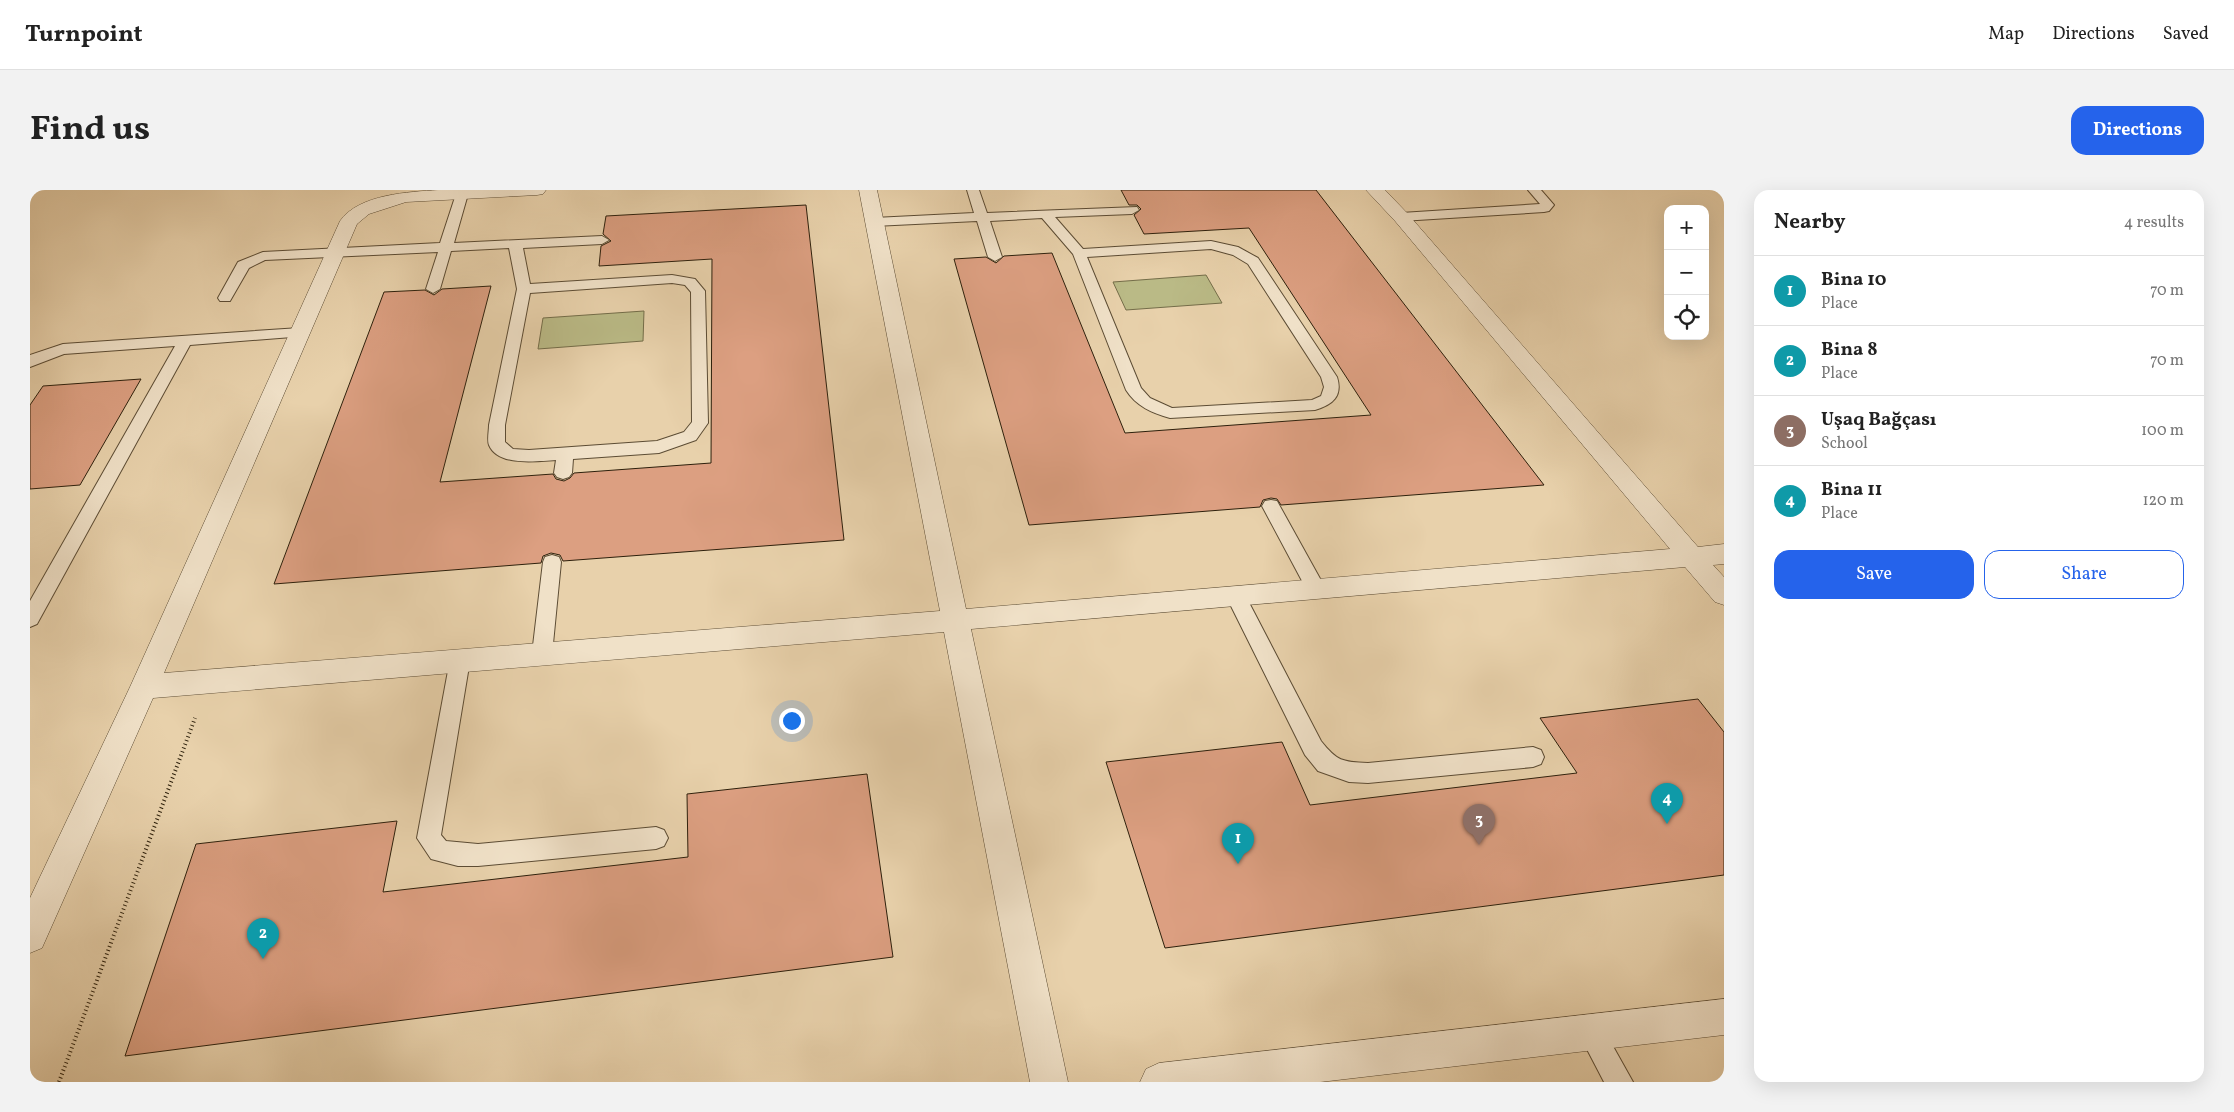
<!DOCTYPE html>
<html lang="en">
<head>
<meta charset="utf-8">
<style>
	body { margin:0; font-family:Vollkorn,serif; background:#f2f2f2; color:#222 }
	.controls { position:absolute; right:15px; top:15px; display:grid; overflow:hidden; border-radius:10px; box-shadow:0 5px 20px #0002 }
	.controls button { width:45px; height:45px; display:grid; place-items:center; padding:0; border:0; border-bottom:1px solid #e0e0e0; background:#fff; color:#222; font:25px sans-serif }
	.you { position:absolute; left:761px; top:530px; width:18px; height:18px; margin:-12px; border:4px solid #fff; border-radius:50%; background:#1a73e8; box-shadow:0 0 0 8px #1a73e833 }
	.badge { display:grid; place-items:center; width:32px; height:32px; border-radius:50%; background:#2563eb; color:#fff; font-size:16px; font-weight:700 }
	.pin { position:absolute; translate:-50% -41px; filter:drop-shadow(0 1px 2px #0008) }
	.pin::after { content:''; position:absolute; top:26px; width:18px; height:15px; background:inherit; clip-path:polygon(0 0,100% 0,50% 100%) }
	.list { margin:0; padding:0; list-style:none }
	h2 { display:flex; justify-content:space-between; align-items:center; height:65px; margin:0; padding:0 20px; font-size:21px }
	h2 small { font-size:16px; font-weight:400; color:#767676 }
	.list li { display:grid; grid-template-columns:32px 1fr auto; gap:15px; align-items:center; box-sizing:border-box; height:70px; padding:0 20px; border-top:1px solid #e0e0e0 }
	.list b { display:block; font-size:19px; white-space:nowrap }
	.list p { margin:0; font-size:16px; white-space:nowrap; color:#767676 }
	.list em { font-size:16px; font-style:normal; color:#767676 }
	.actions { display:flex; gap:10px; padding:15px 20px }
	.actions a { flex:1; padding:11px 0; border:1px solid #2563eb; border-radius:15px; text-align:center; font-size:18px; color:#2563eb }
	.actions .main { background:#2563eb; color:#fff }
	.icon { flex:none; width:28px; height:28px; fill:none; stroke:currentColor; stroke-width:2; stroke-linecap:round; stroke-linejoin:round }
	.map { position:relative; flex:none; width:1694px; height:892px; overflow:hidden; border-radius:15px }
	header { display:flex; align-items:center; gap:30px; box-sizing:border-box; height:70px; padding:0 25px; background:#fff; border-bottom:1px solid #e0e0e0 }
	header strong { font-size:24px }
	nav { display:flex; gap:28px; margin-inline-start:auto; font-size:18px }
	.intro { display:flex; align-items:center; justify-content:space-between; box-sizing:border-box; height:120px; padding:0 30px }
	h1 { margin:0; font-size:35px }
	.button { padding:12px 22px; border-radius:15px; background:#2563eb; color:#fff; font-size:18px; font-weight:700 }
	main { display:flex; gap:30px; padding:0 30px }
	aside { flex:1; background:#fff; border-radius:15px; box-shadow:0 5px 20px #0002 }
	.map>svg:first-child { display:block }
</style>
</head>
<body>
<header>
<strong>Turnpoint</strong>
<nav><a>Map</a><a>Directions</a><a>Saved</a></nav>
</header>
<div class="intro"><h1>Find us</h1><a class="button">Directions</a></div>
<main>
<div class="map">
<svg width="1694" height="892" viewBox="0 0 1694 892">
	<rect width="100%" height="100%" fill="#e8d1ab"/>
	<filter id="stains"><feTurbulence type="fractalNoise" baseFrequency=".004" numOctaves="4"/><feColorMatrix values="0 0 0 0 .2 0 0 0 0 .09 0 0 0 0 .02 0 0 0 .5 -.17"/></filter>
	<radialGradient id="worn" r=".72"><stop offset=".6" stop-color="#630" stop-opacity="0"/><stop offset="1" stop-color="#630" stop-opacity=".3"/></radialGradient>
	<!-- green -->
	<path fill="#baba86" stroke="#746d49" d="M1176 85 1192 113 1096 120 1083 92Z
		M614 121 613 151 508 159 513 128Z"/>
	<!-- building -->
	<path fill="#dc9f81" stroke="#2d200c" d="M1091 0H1286L1514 295 1251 315 1247 309 1241 308 1233 310 1230 317 999 335 924 69 956 67 966 73 974 66 1022 63 1095 243 1341 225 1219 38 1114 44 1104 25 1111 19 1107 15H1099Z
		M776 15 814 350 533 371 530 365 521 363 513 366 511 373 244 394 354 102 395 100 404 105 412 99 461 96 410 292 523 284 526 289 534 291 540 288 544 283 681 273 682 69 569 76 571 56 581 51 573 44 576 26Z
		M111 189 50 295 0 299V215L13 196Z
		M1668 509 1694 542V685L1135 758 1076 572 1252 552 1280 615 1547 583 1510 528Z
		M837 584 863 767 95 866 166 654 367 631 353 702 658 667 657 604Z"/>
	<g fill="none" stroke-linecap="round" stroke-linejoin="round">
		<!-- lane casing -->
		<g stroke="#5c4c34" stroke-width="2">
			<path id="lane" d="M432 0 438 4 424 53 572 46 579 50 572 54 493 58 500 94 642 85 665 89 675 101 678 233 666 250 629 263 543 269 542 283 539 287 533 289 527 287 524 283 526 270C508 271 468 277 459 255 457 250 459 241 459 235L487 99 479 58 421 61 410 99 403 103 396 99 408 62 235 70 219 78 200 111H190L188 108 208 72 233 62 410 53 426 4ZM642 93 655 95 661 102 662 232 654 242 627 251 499 260 483 259 475 252V235L500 103Z
				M937 0H949L957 23 1107 17 1109 20 1102 24 1025 27 1053 59 1181 51 1208 57 1228 68 1307 187C1313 206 1303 215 1285 220L1140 228C1122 223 1106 216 1096 200L1043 64 1012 28 960 31 972 67 965 71 958 67 947 31 844 36 837 32 844 28 944 23ZM1181 59 1203 65 1218 74 1291 187 1294 197 1291 206 1282 210 1142 218 1120 208 1111 198 1057 67Z
				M1498 0H1511L1524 15 1519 21 1514 22 1371 31 1364 27 1371 23 1510 14Z
				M270 138 275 140 278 143 275 146 160 155 7 434 0 437V411L145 156 34 164 0 177V165L33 154Z
				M1241 310 1247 311 1293 394 1296 399 1293 404 1286 406 1279 404 1232 316 1235 311Z
				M522 365 529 367 531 372 522 464 519 470 512 472 505 470 502 464 513 372 515 367Z
				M1206 399 1213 401 1291 551C1307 571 1312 572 1338 573L1503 557 1511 560 1514 567 1511 574 1503 577 1338 593 1319 592 1288 581 1275 565 1196 406 1199 401Z
				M430 462 437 464 440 470 411 645 416 651 448 654 626 637 634 640 638 648 634 656 626 659 448 676H428L401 669 387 648 420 470 423 464Z
				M1561 829 1570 833 1603 892H1574L1548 842 1552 833Z"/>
		</g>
		<!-- street casing -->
		<g stroke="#5c4c34" stroke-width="1">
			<path id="street" d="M408 0H516L513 4 507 5 376 12 339 24 327 34 134 483 910 421 829 0H847L936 419 1640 359 1365 31 1336 0H1355L1377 23 1668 357 1694 354V374L1683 375 1694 387V415L1685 412 1655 377 941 439 1038 892H1000L914 442 123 508 12 758 0 763V708L100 497 310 31C329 4 379 2 408 0Z
				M1694 809V845L1290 892H1110L1116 879 1129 873Z"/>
		</g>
		<!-- path -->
		<path stroke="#2d200c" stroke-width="4" stroke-dasharray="1 3" stroke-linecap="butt" d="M29 892 165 528"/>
		<!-- lane -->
		<use href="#lane" fill="#f0e1c8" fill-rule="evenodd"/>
		<!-- street -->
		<use href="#street" fill="#f0e1c8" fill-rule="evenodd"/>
	</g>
	<rect width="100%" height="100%" filter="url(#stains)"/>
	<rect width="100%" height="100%" fill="url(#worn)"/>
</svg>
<div class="controls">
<button>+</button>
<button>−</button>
<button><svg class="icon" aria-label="locate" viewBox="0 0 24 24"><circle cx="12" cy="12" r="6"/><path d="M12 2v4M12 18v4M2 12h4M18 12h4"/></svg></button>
</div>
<div class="you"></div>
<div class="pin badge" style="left:1208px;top:674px;background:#0f9aa8">1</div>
<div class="pin badge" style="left:233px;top:769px;background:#0f9aa8">2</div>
<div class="pin badge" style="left:1449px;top:655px;background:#8d6e63">3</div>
<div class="pin badge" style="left:1637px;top:634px;background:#0f9aa8">4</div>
</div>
<aside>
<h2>Nearby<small>4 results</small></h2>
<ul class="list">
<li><span class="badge" style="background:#0f9aa8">1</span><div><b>Bina 10</b><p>Place</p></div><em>70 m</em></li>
<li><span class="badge" style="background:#0f9aa8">2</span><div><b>Bina 8</b><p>Place</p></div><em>70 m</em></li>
<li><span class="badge" style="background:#8d6e63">3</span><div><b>Uşaq Bağçası</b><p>School</p></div><em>100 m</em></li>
<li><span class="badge" style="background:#0f9aa8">4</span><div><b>Bina 11</b><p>Place</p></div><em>120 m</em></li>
</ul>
<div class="actions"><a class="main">Save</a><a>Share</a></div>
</aside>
</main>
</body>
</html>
